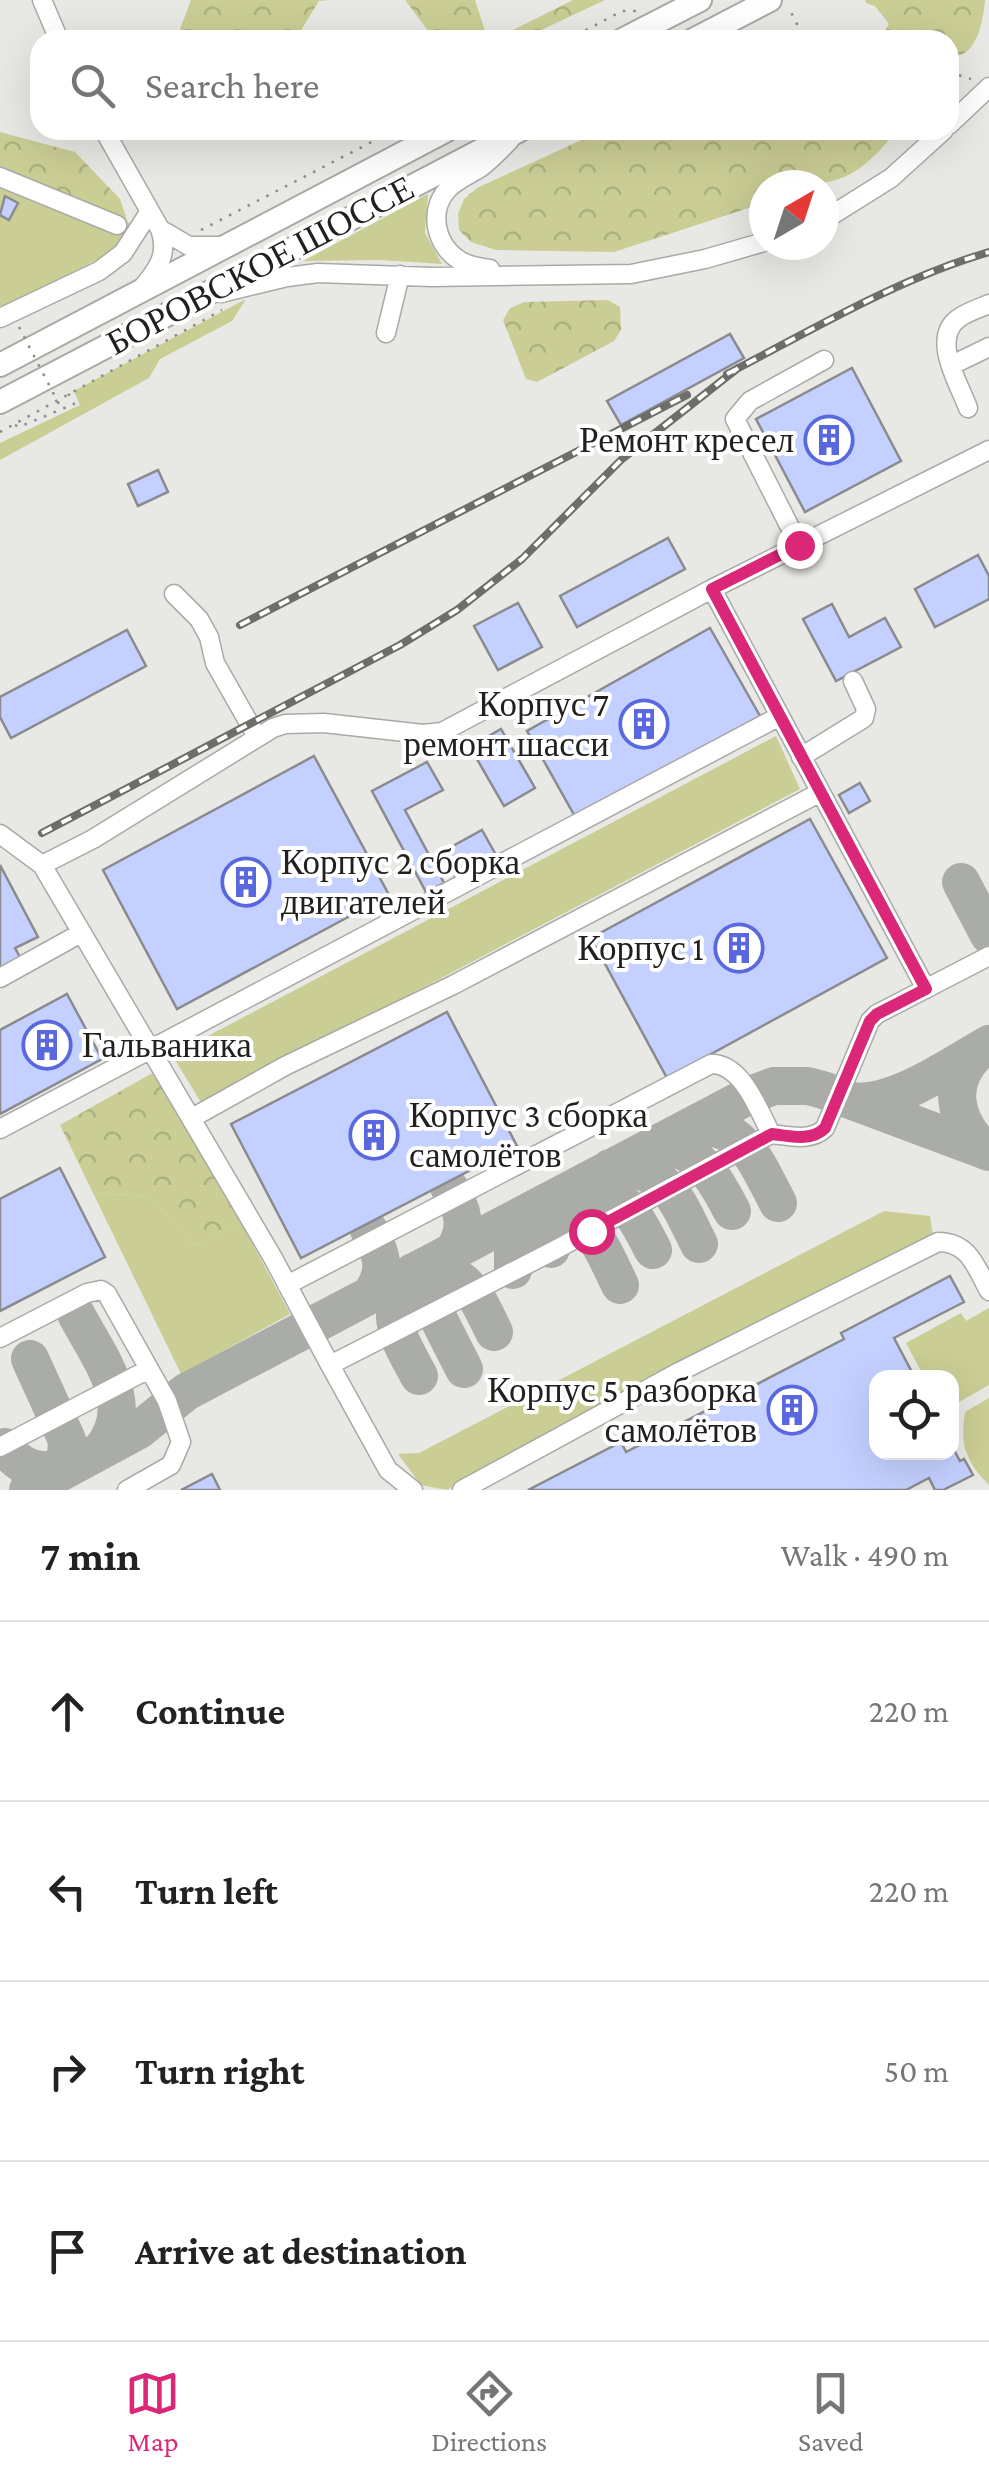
<!DOCTYPE html>
<html lang="en">
<head>
<meta charset="utf-8">
<style>
	body { margin:0; font-family:"Crimson Pro",serif; background:#f6f6f6; color:#222 }
	.controls { position:absolute; right:30px; bottom:30px; display:grid; overflow:hidden; border-radius:20px; box-shadow:0 10px 40px #0002 }
	.controls button { width:90px; height:90px; display:grid; place-items:center; padding:0; border:0; border-bottom:2px solid #e0e0e0; background:#fff; color:#222; font:50px sans-serif }
	.compass { position:absolute; left:749px; top:170px; width:90px; height:90px; border-radius:50%; background:#fff; box-shadow:0 10px 40px #0002; rotate:39deg }
	.stop { position:absolute; width:30px; height:30px; margin:-22px; border:8px solid #db2777; border-radius:50%; background:#fff }
	.stop.end { background:#db2777; border-color:#fff; box-shadow:0 2px 10px #0008 }
	.list { margin:0; padding:0; list-style:none }
	h2 { display:flex; justify-content:space-between; align-items:center; height:130px; margin:0; padding:0 40px; font-size:42px }
	h2 small { font-size:32px; font-weight:400; color:#767676 }
	.list li { display:grid; grid-template-columns:65px 1fr auto; gap:30px; align-items:center; box-sizing:border-box; height:180px; padding:0 40px; border-top:2px solid #e0e0e0 }
	.list b { display:block; font-size:38px; white-space:nowrap }
	.list em { font-size:32px; font-style:normal; color:#767676 }
	.icon { flex:none; width:55px; height:55px; fill:none; stroke:currentColor; stroke-width:2; stroke-linecap:round; stroke-linejoin:round }
	.map { position:relative; flex:none; width:989px; height:1490px; overflow:hidden }
	.search { position:absolute; background:#fff; box-shadow:0 10px 40px #0002; left:30px; right:30px; top:30px; height:110px; display:flex; align-items:center; gap:25px; box-sizing:border-box; padding:0 35px; border-radius:30px; color:#767676; font-size:38px }
	.sheet { height:850px; background:#fff }
	nav { display:flex; justify-content:space-around; align-items:center; box-sizing:border-box; height:140px; border-top:2px solid #e0e0e0; background:#fff; font-size:28px; color:#767676 }
	nav a { display:grid; justify-items:center; gap:5px }
	nav .on { color:#db2777 }
	.map>svg:first-child { display:block }
</style>
</head>
<body>
<div class="map">
<svg width="989" height="1490" viewBox="0 0 989 1490">
	<defs>
		<pattern id="forest-crowns" width="20" height="18" patternUnits="userSpaceOnUse" patternTransform="scale(2.5)"><rect width="20" height="18" fill="#cacd94"/><path d="M2 6a3 3 0 1 1 6 0M12 15a3 3 0 1 1 6 0" fill="none" stroke="#adb07f"/></pattern>
	</defs>
	<rect width="100%" height="100%" fill="#e8e9e4"/>
	<!-- green -->
	<path fill="#cacd94" d="M0 171 131 224 118 249 0 309Z
		M428 194 425 233 442 264 380 260 303 261Z
		M246 299 232 321 160 359 149 378 0 460V443L80 405 74 391Z
		M776 736 800 789 202 1104 172 1055Z
		M93 1193 150 1196 193 1245 243 1226 290 1314 181 1374Z
		M884 1211 930 1216 933 1235 647 1381 447 1490 421 1485 398 1454 419 1453Z
		M989 1308V1385L952 1406V1378L924 1377 906 1343 961 1313 966 1321Z
		M989 1398V1485C965 1460 960 1445 965 1412Z"/>
	<!-- forest -->
	<path fill="url(#forest-crowns)" d="M191 0H329L319 1 295 40H176Z
		M405 0H475L488 40H435Z
		M573 0H605L520 40H493Z
		M865 0H985C983 21 977 60 949 56V40H892L882 35 889 24 875 6 866 3Z
		M603 130H897C852 187 832 185 764 185V203L614 252 496 250 471 242 459 230 458 214 464 199 477 188Z
		M0 132 75 152 120 199 128 223 0 170Z
		M608 300 620 307 621 330 614 341 537 382 526 379 503 320 510 308 525 302Z
		M156 1071 243 1226 193 1245 150 1196 93 1193 60 1125Z"/>
	<g fill="none" stroke-linecap="round" stroke-linejoin="round">
		<!-- taxiway -->
		<path stroke="#aaaca7" stroke-width="38" d="M961 882 989 935
			M980 1050C944 1082 954 1122 986 1151
			M854 1101C895 1106 953 1064 989 1044
			M685 1130C741 1116 756 1162 778 1203
			M646 1151C694 1137 713 1176 732 1211
			M369 1230C382 1254 388 1271 370 1295
			M596 1237C588 1209 592 1191 610 1168 667 1165 677 1201 699 1244
			M551 1249 556 1211 570 1190C621 1185 632 1210 653 1250
			M513 1270V1241L530 1212C588 1206 598 1240 620 1285
			M421 1299 437 1316 464 1369
			M76 1314C99 1358 140 1406 100 1451
			M437 1316C423 1267 468 1254 462 1217 461 1207 454 1197 449 1187
			M30 1359 67 1440 66 1456 53 1476
			M419 1376C397 1335 381 1313 413 1272 465 1266 474 1291 494 1332
			M5 1447C21 1470 41 1473 66 1469
			M28 1490 139 1430 186 1392 750 1095 774 1086H808L823 1090 989 1152"/>
	</g>
	<!-- building -->
	<path fill="#c4d0ff" stroke="#8a8b8f" stroke-width="2.5" d="M5 196 18 203 9 220 0 215Z
		M730 334 744 358 621 425 607 401Z
		M852 368 901 461 805 512 756 419Z
		M158 470 168 492 138 506 128 484Z
		M668 538 685 569 577 627 560 596Z
		M978 555 989 576V599L935 627 915 589Z
		M518 603 542 647 498 670 474 626Z
		M832 604 849 637 885 618 901 647 836 681 803 619Z
		M710 628 760 716 577 820 527 731Z
		M127 630 146 666 11 738 0 717V697Z
		M501 729 535 788 504 806 470 747Z
		M314 756 389 895 177 1009 103 870Z
		M427 762 443 790 405 810 444 883 426 892 372 791Z
		M860 783 870 801 849 813 839 795Z
		M810 819 887 958 667 1078 591 938Z
		M482 830 496 855 456 878 442 852Z
		M0 865 38 937 15 948 21 959 0 970Z
		M67 994 102 1059 0 1114V1030Z
		M447 1012 517 1146 301 1258 231 1124Z
		M60 1168 105 1257 0 1311V1199Z
		M950 1276 964 1302 894 1338 915 1378H876V1452H952V1446L960 1461 964 1459 973 1475 943 1490H935L929 1478 906 1490H528L621 1442 626 1452 844 1339 841 1333Z
		M212 1474 220 1490H181Z"/>
	<g fill="none" stroke-linecap="round" stroke-linejoin="round">
		<!-- minor casing -->
		<g stroke="#a9a9a5" stroke-width="21">
			<path id="minor" d="M42 0 59 40
				M949 125 989 87
				M104 130 160 229C169 254 158 269 142 288
				M0 177 117 225
				M824 220 891 178 944 130
				M160 229 189 246H223
				M490 269C483 268 474 267 467 264 438 253 426 214 447 190 456 180 469 175 480 168 491 160 500 150 510 140
				M221 293 287 277 318 273 432 277 631 274 705 259 764 242
				M0 318 99 271 123 253 150 211
				M386 333 400 275
				M952 365 989 347
				M968 408C959 383 930 338 959 318 967 312 980 308 989 304
				M799 545 735 419 750 401 824 360
				M712 589 989 450
				M174 594 199 619 209 637 215 663 257 737
				M801 757 864 718 866 709 853 681
				M0 834 42 865 273 1258 330 1365 553 1251 771 1134C790 1136 811 1142 825 1128L870 1021 877 1014 989 956
				M42 865 93 839 273 728 285 724 324 723 423 734 442 732 712 589 926 989
				M0 978 81 933
				M192 1118 285 1066 453 985 819 793
				M0 1129 780 716
				M287 1285 711 1064C742 1063 759 1111 771 1134
				M0 1338 87 1293 101 1290 107 1294 167 1401 181 1442 171 1465 127 1490
				M330 1365 388 1470 413 1490
				M0 1447 149 1369
				M462 1490 679 1372 938 1242C969 1242 976 1267 989 1291"/>
		</g>
		<!-- major casing -->
		<g stroke="#a9a9a5" stroke-width="26">
			<path id="major" d="M622 40 700 0
				M693 40 770 0
				M0 365 447 130
				M0 402 520 130"/>
		</g>
		<!-- path -->
		<path stroke="#8a8b87" stroke-width="2.5" stroke-dasharray="2.5 8" stroke-linecap="butt" d="M786 36 800 30 788 6
			M567 40 622 11H636
			M762 40 774 37 815 40
			M949 72 971 79
			M201 230 395 130
			M15 425 19 427 74 404 68 393
			M0 432 222 310"/>
		<!-- minor -->
		<use href="#minor" stroke="#fff" stroke-width="18"/>
		<!-- major -->
		<use href="#major" stroke="#fff" stroke-width="22"/>
		<!-- rail casing -->
		<g stroke="#6d6e6a" stroke-width="8">
			<path id="rail" d="M727 374C812 330 897 279 989 252
				M240 625 687 395
				M42 833 400 645 457 610 522 559 622 459 738 368"/>
		</g>
		<!-- rail -->
		<use href="#rail" stroke="#fff" stroke-width="4" stroke-dasharray="11" stroke-linecap="butt"/>
		<!-- path-bridge -->
		<path stroke="#8a8b87" stroke-width="2.5" stroke-dasharray="2.5 8" stroke-linecap="butt" d="M19 327 62 410"/>
	</g>
	<g fill="none" stroke-linecap="round" stroke-linejoin="round">
		<!-- route -->
		<path stroke="#db2777" stroke-width="12" d="M591 1231 772 1134C790 1136 811 1142 825 1128L870 1021 877 1014 926 989 712 589 799 545"/>
	</g>
	<!-- icons -->
	<defs>
		<g id="building-ring" transform="scale(2.5)"><circle r="9.5" fill="#fff" stroke="#5968df" stroke-width="1.5"/><path d="M-4-6H4V6H1V3H-1V6H-4ZM-2.5-4.3h1.7v1.8h-1.7ZM.8-4.3h1.7v1.8H.8ZM-2.5-1h1.7V.8h-1.7ZM.8-1h1.7V.8H.8Z" fill="#5968df"/></g>
	</defs>
	<g fill-rule="evenodd">
		<use href="#building-ring" x="829" y="440"/>
		<use href="#building-ring" x="644" y="724"/>
		<use href="#building-ring" x="246" y="882"/>
		<use href="#building-ring" x="739" y="948"/>
		<use href="#building-ring" x="47" y="1045"/>
		<use href="#building-ring" x="374" y="1135"/>
		<use href="#building-ring" x="792" y="1410"/>
	</g>
	<g text-anchor="middle" stroke-width="8" stroke-linejoin="round" paint-order="stroke">
		<!-- street labels -->
		<g font-size="35" fill="#20211f" stroke="#fff">
			<text transform="translate(260 265) rotate(-28)" y="12">БОРОВСКОЕ ШОССЕ</text>
		</g>
		<!-- poi labels -->
		<g font-size="35" fill="#20211f" stroke="#fff" text-anchor="end">
			<text x="794" y="452">Ремонт кресел</text>
			<text x="609" y="716">Корпус 7<tspan x="609" dy="40">ремонт шасси</tspan></text>
			<text x="281" y="874" text-anchor="start">Корпус 2 сборка<tspan x="281" dy="40">двигателей</tspan></text>
			<text x="704" y="960">Корпус 1</text>
			<text x="82" y="1057" text-anchor="start">Гальваника</text>
			<text x="409" y="1127" text-anchor="start">Корпус 3 сборка<tspan x="409" dy="40">самолётов</tspan></text>
			<text x="757" y="1402">Корпус 5 разборка<tspan x="757" dy="40">самолётов</tspan></text>
		</g>
	</g>
</svg>
<div class="controls">
<button><svg class="icon" aria-label="locate" viewBox="0 0 24 24"><circle cx="12" cy="12" r="6"/><path d="M12 2v4M12 18v4M2 12h4M18 12h4"/></svg></button>
</div>
<svg class="compass" viewBox="-18 -18 36 36"><path d="M0-13l5 13h-10z" fill="#e53935"/><path d="M0 13l5-13h-10z" fill="#767676"/></svg>
<div class="stop" style="left:591px;top:1231px"></div>
<div class="stop end" style="left:799px;top:545px"></div>
<div class="search"><svg class="icon" aria-label="search" viewBox="0 0 24 24"><circle cx="10" cy="10" r="6"/><path d="M15 15l6 6"/></svg>Search here</div>
</div>
<section class="sheet">
<h2>7 min<small>Walk · 490 m</small></h2>
<ul class="list">
<li><svg class="icon" aria-label="ahead" viewBox="0 0 24 24"><path d="M12 20V5M6 11l6-6 6 6"/></svg><div><b>Continue</b></div><em>220 m</em></li>
<li><svg class="icon" aria-label="left" viewBox="0 0 24 24"><path d="M17 20v-9H6M10 6l-5 5 5 5"/></svg><div><b>Turn left</b></div><em>220 m</em></li>
<li><svg class="icon" aria-label="right" viewBox="0 0 24 24"><path d="M7 20v-9h11M14 6l5 5-5 5"/></svg><div><b>Turn right</b></div><em>50 m</em></li>
<li><svg class="icon" aria-label="arrive" viewBox="0 0 24 24"><path d="M6 21V4h12l-3 4 3 4H6"/></svg><div><b>Arrive at destination</b></div></li>
</ul>
</section>
<nav>
<a class="on"><svg class="icon" aria-label="map" viewBox="0 0 24 24"><path d="M3 6l6-2 6 2 6-2v14l-6 2-6-2-6 2zM9 4v14M15 6v14"/></svg>Map</a>
<a><svg class="icon" aria-label="directions" viewBox="0 0 24 24"><path d="M12 3l9 9-9 9-9-9zM9 14v-3h6M13 9l2 2-2 2"/></svg>Directions</a>
<a><svg class="icon" aria-label="saved" viewBox="0 0 24 24"><path d="M7 4h10v16l-5-4-5 4z"/></svg>Saved</a>
</nav>
</body>
</html>
